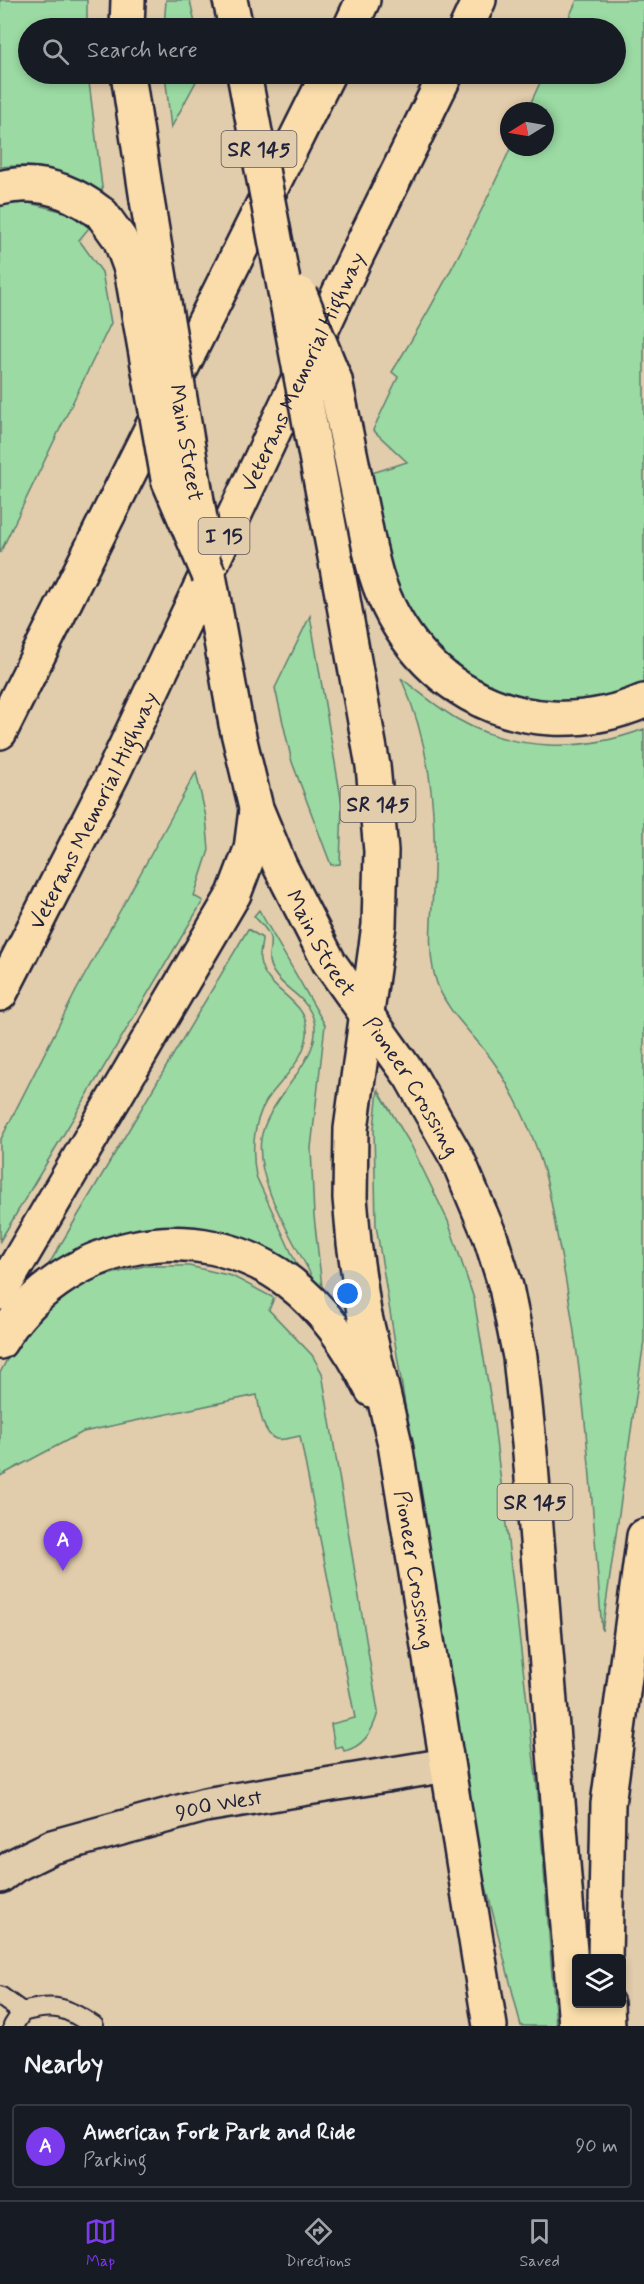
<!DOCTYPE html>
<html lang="en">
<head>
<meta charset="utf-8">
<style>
	body { margin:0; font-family:Mynerve,sans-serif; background:#20242c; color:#f1f3f6 }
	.controls { position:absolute; right:18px; bottom:18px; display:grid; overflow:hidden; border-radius:6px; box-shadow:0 3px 9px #0003 }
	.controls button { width:54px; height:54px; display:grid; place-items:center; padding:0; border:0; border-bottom:2px solid #363941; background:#171b24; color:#f1f3f6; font:30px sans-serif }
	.compass { position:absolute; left:500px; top:102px; width:54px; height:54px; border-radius:50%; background:#171b24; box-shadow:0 3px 9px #0003; rotate:259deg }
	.you { position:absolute; left:348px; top:1294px; width:21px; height:21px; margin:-15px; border:4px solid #fff; border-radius:50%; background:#1a73e8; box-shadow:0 0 0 9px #1a73e833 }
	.badge { display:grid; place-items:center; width:39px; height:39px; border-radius:50%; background:#7c3aed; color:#fff; font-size:20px; font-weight:700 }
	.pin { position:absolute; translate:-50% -50px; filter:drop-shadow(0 2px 3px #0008) }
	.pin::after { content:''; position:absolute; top:32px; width:21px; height:18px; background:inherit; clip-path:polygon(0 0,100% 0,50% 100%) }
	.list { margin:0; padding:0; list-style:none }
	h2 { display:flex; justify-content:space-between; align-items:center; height:78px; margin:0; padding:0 24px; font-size:26px }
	h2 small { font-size:20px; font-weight:400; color:#9ea1a6 }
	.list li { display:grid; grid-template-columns:39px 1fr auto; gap:18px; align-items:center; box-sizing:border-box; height:84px; margin:0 12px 12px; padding:0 12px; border:2px solid #363941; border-radius:6px }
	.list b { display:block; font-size:22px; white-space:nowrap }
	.list p { margin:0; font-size:20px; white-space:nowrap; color:#9ea1a6 }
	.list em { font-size:20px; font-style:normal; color:#9ea1a6 }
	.icon { flex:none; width:33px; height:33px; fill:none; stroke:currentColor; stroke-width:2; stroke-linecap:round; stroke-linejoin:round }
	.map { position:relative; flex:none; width:644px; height:2026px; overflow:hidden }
	.search { position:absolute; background:#171b24; box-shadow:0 3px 9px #0003; left:18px; right:18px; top:18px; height:66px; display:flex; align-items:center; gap:15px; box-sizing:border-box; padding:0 21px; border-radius:33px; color:#9ea1a6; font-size:22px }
	.sheet { height:174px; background:#171b24 }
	nav { display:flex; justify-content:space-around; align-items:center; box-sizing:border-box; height:84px; border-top:2px solid #363941; background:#171b24; font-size:16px; color:#9ea1a6 }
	nav a { display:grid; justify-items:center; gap:3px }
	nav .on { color:#7c3aed }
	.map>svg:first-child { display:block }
</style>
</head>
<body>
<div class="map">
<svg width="644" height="2026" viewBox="0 0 644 2026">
	<rect width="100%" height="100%" fill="#e1ccab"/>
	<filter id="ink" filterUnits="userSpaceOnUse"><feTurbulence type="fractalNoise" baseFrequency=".0167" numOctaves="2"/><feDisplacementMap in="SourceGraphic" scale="12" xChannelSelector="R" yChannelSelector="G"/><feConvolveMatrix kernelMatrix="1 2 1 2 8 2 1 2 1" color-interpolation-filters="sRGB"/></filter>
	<g filter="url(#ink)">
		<!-- green -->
		<path fill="#9bdaa3" stroke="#5e7e6f" stroke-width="1.5" d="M0 0H87V28H28V74H88L103 195C67 171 44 163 0 167Z
			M166 0H190L196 28H164Z
			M577 0H644V695L539 713 439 667 396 590 372 473 407 462 373 430 398 377 392 372C437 300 476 225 511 147H545V111H527L544 74H616V28H564Z
			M165 74H200L171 128Z
			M29 203 69 213 89 228 79 240 102 272 111 323 0 553V207L7 204Z
			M310 616 342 804 340 864 331 865 292 762 275 688Z
			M401 678C419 692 437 707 457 719 514 752 584 752 644 729V1341L602 1631C592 1502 585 1372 559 1245 554 1221 551 1195 544 1171 534 1136 516 1098 497 1067 478 1037 444 1012 435 977 426 945 433 906 434 873 436 805 429 740 401 678Z
			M196 772 206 817 209 850 194 896 203 901 0 1241V1141L76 991Z
			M259 910 325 1025 311 1148 314 1216 323 1296 309 1283 311 1275C292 1237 255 1182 261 1139 268 1094 332 1054 311 1013 303 995 284 989 274 973 264 958 272 951 270 938 268 929 260 923 254 916Z
			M248 929 262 938C262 945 259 953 260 960 265 993 310 998 307 1035 304 1058 286 1076 272 1093 253 1116 251 1148 256 1176L298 1267 297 1274 94 1246 49 1264Z
			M378 1090 411 1145 448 1221 474 1299 492 1407 538 1794 556 2026H521L477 1850 376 1225 374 1128Z
			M144 1266H189L232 1276 274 1298 269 1310 312 1355 322 1373 378 1712C373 1731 364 1747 344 1751L342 1746 335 1748 331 1724 355 1718 300 1436C293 1437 282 1441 276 1439 262 1434 259 1406 257 1395L83 1432 0 1476V1373L10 1354 34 1322 69 1292 99 1277Z"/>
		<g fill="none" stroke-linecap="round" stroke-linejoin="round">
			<!-- lane casing -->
			<g stroke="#22223b" stroke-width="22">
				<path id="lane" d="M0 1996 22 2012 13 2026
					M22 2012C55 2003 66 2007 94 2026"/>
			</g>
			<!-- street casing -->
			<g stroke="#22223b" stroke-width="38">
				<g id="street">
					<path id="s1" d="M0 1876 15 1865 52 1847 205 1805 447 1765"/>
				</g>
			</g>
			<!-- primary casing -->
			<g stroke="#22223b" stroke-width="38">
				<path id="primary" d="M127 28 128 0
					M128 74 147 200"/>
			</g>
			<!-- highway casing -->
			<g stroke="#22223b" stroke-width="38">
				<g id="highway">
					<path d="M230 0 236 28"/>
					<path d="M350 28 363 0"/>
					<path d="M466 28 479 0"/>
					<path d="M0 188C38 178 72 191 102 214"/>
					<path d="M370 550C395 680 519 754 644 701"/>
					<path id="s2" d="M209 575 236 724 256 808 280 866 329 962 411 1077 458 1160 490 1236 506 1287 520 1357 530 1453 576 2026"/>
					<path id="s3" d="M342 594 373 766 381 851 379 925 351 1129 350 1198 354 1243 364 1312 395 1444 490 2026"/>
					<path d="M0 732 328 74"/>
					<path id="s4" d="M0 994 113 773 354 261 446 74"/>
					<path d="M0 1293 234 894 251 849 256 810"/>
					<path d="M0 1342C59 1243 196 1211 289 1282 324 1309 352 1350 372 1390"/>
					<path d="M605 1958 608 1804 644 1536"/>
					<path d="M607 2004 608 2026"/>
				</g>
			</g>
			<!-- lane -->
			<use href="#lane" stroke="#e1ccab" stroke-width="18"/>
			<!-- street -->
			<use href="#street" stroke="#e1ccab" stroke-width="33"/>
			<!-- primary -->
			<use href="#primary" stroke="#faddab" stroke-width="33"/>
			<!-- highway -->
			<use href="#highway" stroke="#faddab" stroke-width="33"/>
			<!-- primary-bridge casing -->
			<g stroke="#22223b" stroke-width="38" stroke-linecap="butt">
				<g id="primary-bridge">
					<path id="s5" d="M147 200 205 549"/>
				</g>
			</g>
			<!-- highway-bridge casing -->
			<g stroke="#22223b" stroke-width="38" stroke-linecap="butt">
				<path id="highway-bridge" d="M244 74 342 594
					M102 214 120 239 131 269 168 479 209 575
					M300 294 335 380 370 550"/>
			</g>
			<!-- primary-bridge -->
			<use href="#primary-bridge" stroke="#faddab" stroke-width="33"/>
			<!-- highway-bridge -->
			<use href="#highway-bridge" stroke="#faddab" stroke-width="33"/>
		</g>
	</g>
	<g text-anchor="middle" stroke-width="6" stroke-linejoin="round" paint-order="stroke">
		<!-- shield labels -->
		<g fill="#e1ccab" stroke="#5b555d" stroke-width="1.5">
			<rect x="221.5" y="131" width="75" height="36" rx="4.5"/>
			<rect x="198.5" y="518" width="51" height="36" rx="4.5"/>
			<rect x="340.5" y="786" width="75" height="36" rx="4.5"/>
			<rect x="497.5" y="1484" width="75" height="36" rx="4.5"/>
		</g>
		<g font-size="21" font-weight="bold" fill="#22223b">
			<text x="259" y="156">SR 145</text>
			<text x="224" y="543">I 15</text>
			<text x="378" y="811">SR 145</text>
			<text x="535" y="1509">SR 145</text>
		</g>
		<!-- street labels -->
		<g font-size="22" fill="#22223b" stroke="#e1ccab">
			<text dy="8" stroke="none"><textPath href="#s4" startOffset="692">Veterans Memorial Highway</textPath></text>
			<text dy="8" stroke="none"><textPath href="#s5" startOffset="246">Main Street</textPath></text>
			<text dy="8" stroke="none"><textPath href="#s4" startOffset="206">Veterans Memorial Highway</textPath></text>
			<text dy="8" stroke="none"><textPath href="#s2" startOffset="388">Main Street</textPath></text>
			<text dy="8" stroke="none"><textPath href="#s2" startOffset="558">Pioneer Crossing</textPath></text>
			<text dy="8" stroke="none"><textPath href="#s3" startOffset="987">Pioneer Crossing</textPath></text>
			<text dy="8" stroke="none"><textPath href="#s1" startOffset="232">900 West</textPath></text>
		</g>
	</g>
</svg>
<div class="controls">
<button><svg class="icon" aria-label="layers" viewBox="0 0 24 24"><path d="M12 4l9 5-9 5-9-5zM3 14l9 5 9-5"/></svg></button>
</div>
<svg class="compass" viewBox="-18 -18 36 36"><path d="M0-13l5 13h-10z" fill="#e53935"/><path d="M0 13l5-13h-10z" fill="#9ea1a6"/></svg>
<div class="you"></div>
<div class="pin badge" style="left:63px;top:1571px">A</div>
<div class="search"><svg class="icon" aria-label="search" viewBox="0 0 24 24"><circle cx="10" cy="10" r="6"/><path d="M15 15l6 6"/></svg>Search here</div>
</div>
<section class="sheet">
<h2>Nearby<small></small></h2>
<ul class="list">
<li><span class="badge">A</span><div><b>American Fork Park and Ride</b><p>Parking</p></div><em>90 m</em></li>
</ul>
</section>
<nav>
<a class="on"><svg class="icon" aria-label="map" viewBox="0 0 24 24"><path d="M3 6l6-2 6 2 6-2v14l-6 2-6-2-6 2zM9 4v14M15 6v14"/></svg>Map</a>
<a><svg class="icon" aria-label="directions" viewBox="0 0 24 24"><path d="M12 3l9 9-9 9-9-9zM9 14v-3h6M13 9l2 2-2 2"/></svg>Directions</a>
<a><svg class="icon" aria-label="saved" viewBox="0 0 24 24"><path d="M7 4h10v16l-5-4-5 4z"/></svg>Saved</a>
</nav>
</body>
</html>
